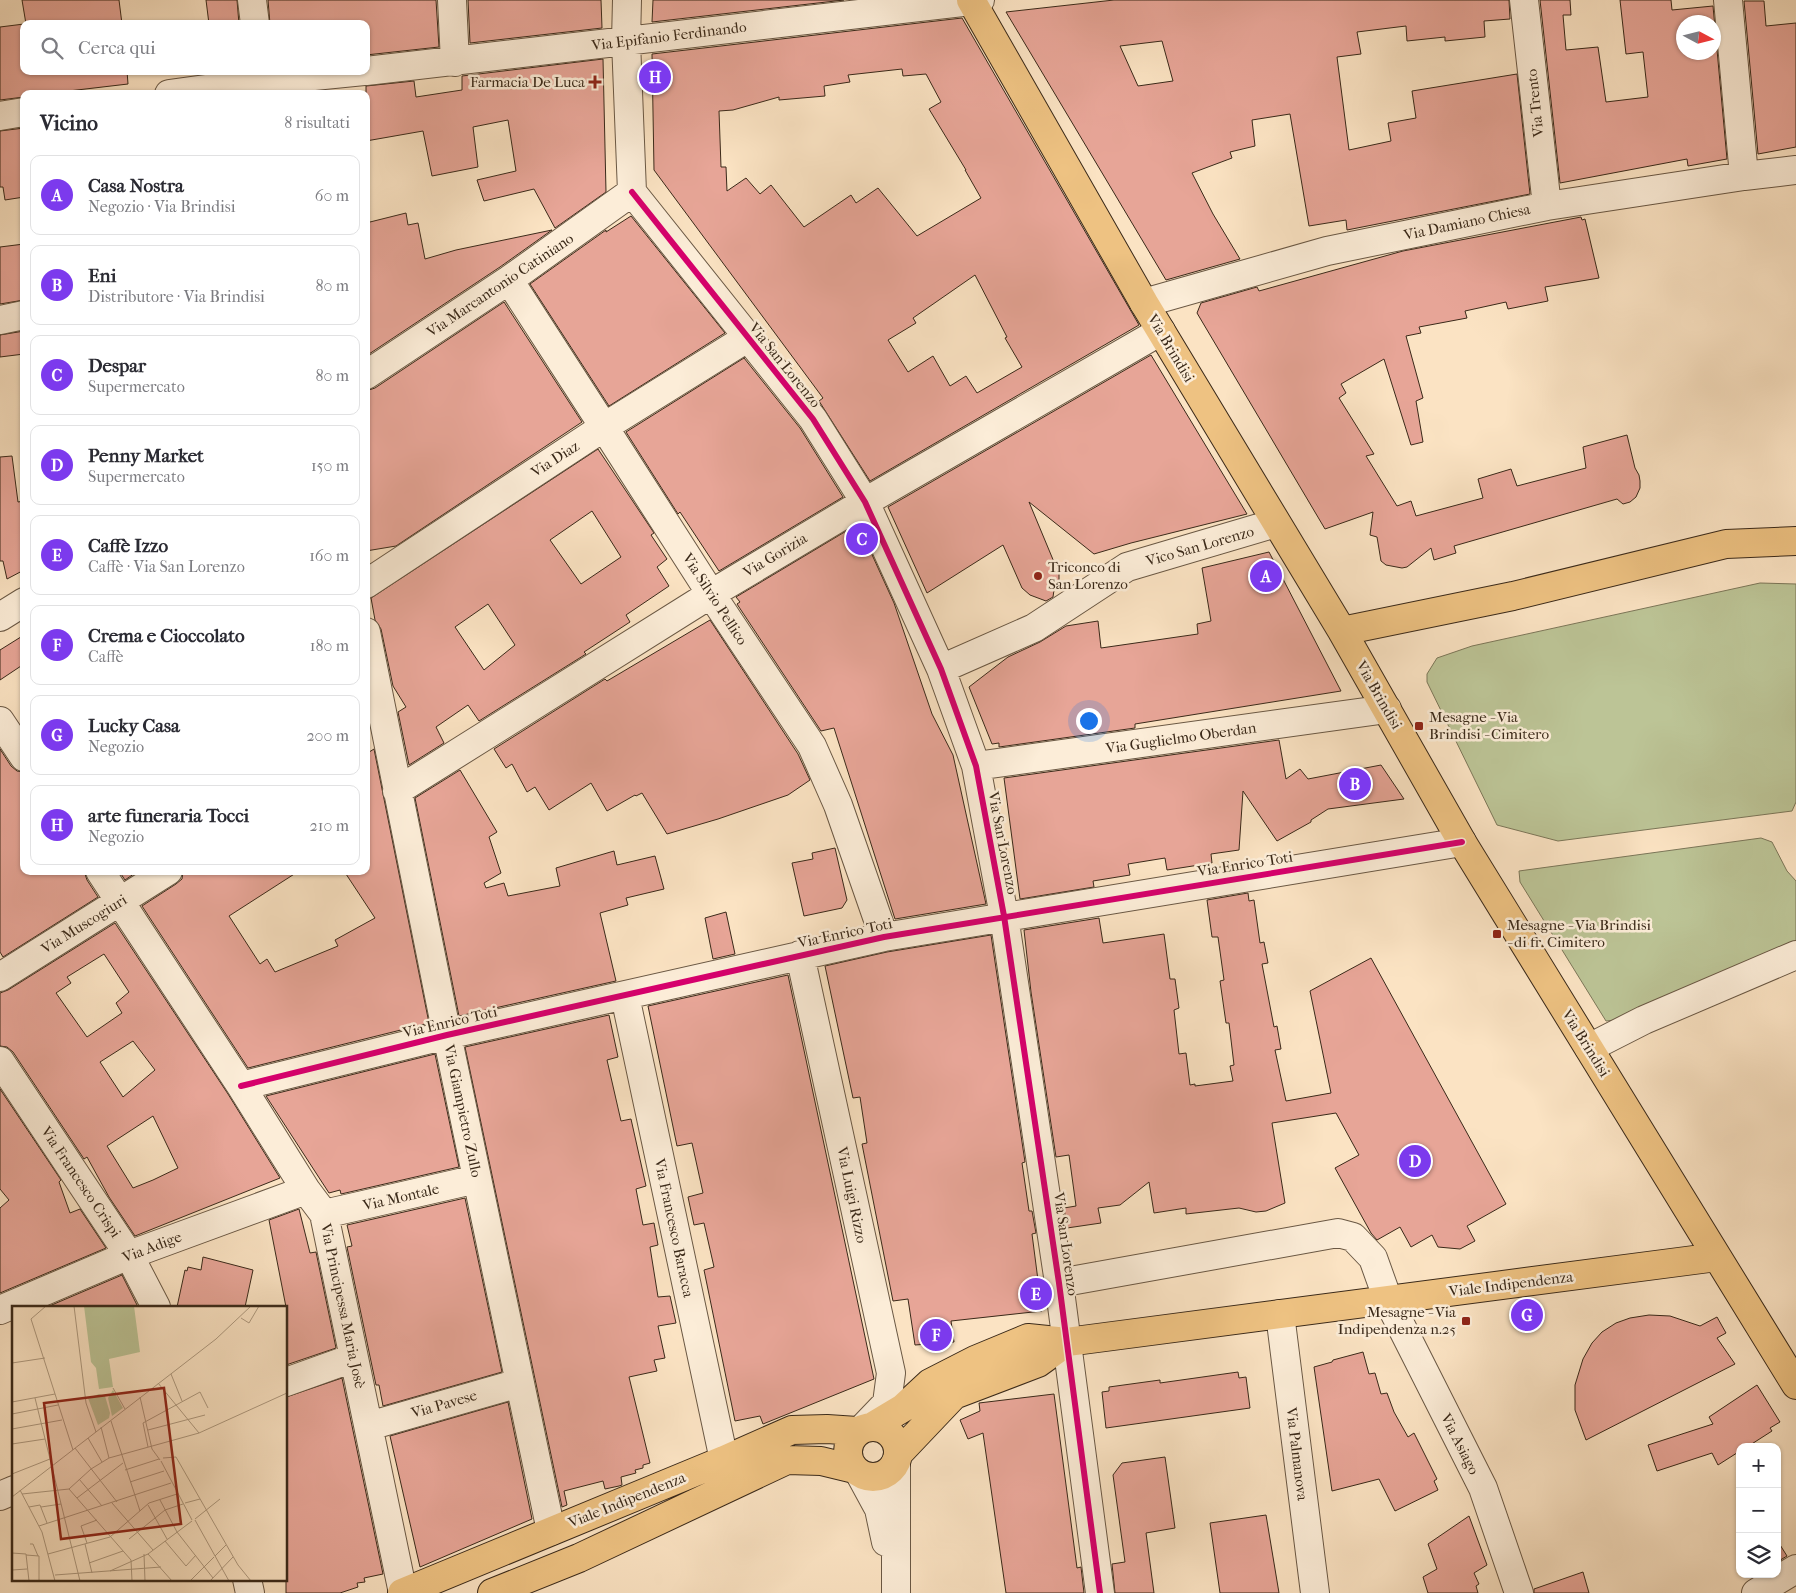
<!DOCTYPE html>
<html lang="it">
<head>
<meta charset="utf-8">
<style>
	body { margin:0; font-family:"IM FELL French Canon",serif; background:#f2f2f3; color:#2b2b33 }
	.controls { position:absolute; right:15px; bottom:15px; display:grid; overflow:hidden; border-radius:10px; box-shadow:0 1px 4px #0004 }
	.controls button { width:45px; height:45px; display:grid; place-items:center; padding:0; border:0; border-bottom:1px solid #e1e1e2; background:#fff; color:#2b2b33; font:25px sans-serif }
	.compass { position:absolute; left:1676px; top:15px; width:45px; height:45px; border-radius:50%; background:#fff; box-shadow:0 1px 4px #0004; rotate:97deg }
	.you { position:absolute; left:1088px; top:720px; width:18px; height:18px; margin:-12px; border:4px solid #fff; border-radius:50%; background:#1a73e8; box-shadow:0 0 0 8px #1a73e833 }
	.badge { display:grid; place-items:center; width:32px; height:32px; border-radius:50%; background:#7c3aed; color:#fff; font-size:16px; font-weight:700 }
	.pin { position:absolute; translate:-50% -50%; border:2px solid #fff; box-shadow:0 1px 5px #0006 }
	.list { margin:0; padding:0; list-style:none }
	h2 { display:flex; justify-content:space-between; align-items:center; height:65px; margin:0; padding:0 20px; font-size:21px }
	h2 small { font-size:16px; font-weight:400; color:#7c7c81 }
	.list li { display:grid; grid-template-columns:32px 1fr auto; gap:15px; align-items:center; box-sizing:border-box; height:80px; margin:0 10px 10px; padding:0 10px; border:1px solid #e1e1e2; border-radius:10px }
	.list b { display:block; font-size:19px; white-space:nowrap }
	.list p { margin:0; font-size:16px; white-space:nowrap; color:#7c7c81 }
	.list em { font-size:16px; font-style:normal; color:#7c7c81 }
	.icon { flex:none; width:28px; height:28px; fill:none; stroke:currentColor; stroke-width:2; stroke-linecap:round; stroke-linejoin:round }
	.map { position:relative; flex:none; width:1796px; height:1593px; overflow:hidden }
	.search { position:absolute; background:#fff; box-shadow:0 1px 4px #0004; left:20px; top:20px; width:350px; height:55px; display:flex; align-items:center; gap:12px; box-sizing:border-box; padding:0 18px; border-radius:10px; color:#7c7c81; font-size:19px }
	.panel { position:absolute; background:#fff; box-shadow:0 1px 4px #0004; left:20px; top:90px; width:350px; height:785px; border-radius:10px }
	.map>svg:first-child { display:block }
</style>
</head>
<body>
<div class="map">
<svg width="1796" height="1593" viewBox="0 0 1796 1593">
	<rect width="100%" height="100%" fill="#fbe3c3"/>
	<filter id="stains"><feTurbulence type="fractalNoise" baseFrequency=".004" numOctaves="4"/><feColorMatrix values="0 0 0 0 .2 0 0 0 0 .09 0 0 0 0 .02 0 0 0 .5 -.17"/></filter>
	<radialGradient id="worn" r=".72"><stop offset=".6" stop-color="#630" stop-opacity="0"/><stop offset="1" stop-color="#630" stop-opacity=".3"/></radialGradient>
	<!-- green -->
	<path fill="#bcc496" stroke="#7b7658" d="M1760 583 1796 584V802L1792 811 1558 841 1497 825 1427 682V674L1437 658 1472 646Z
		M1761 838 1772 842 1787 871 1796 881V947L1625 1019 1606 1021 1520 882 1519 871Z"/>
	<!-- building -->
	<path fill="#e7a597" stroke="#3a2919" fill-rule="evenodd" d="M22 0H119L122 24H26Z
		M206 0H237L239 24H209Z
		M268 0H436L439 47 366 55V24H270Z
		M468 0H601L602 28 470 43Z
		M653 0H844L652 22Z
		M1114 0H1509L1510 19 1484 21 1485 37 1445 41V37L1407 41 1406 26 1357 32 1361 54 1337 57 1349 150 1391 141 1388 123 1416 118 1412 91 1517 74 1530 194 1347 230 1346 220 1309 226 1290 114 1252 120 1255 146 1230 152 1232 158 1192 173 1213 214 1240 259 1166 280 1006 12ZM1162 41 1173 81 1138 86 1120 46Z
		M1540 0H1570L1571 15H1563L1566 50 1598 47 1606 102 1648 97 1643 52 1626 54 1620 0H1671L1672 10 1713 6 1727 159 1688 166 1687 159 1560 183ZM1684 22H1714V52H1684Z
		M1744 1H1764L1766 26 1796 23V147L1758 154Z
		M962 18 1139 325 870 481 819 401 823 398 654 170 652 54ZM902 69 903 76 926 74 941 102 929 109 966 170H965L981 198 917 236 878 188 856 203 851 195 804 227 771 185 760 194 746 178 727 191 726 167H721L719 111 733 110 779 97V100L825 96 824 86 850 82 848 75ZM975 275 1007 337 1005 338 1022 367 977 393 966 376 950 386 933 356 908 372 888 340 916 323 913 318Z
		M24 24V71H127L128 84 43 94H24V97L0 100V27Z
		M603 59 606 192 555 228 534 189 484 201 477 180 516 171 508 120 473 127 478 167 432 176 423 131 366 141V86L414 81 416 97 462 90V76Z
		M24 128V197L5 200 3 187H0V131Z
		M406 213 408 225 418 223 425 259 456 250 552 230 500 267 366 356V223Z
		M631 216 725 333 609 406 530 284 606 230V232Z
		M1581 217 1582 220 1585 219 1599 278 1545 287 1548 301 1508 309 1506 302 1465 311 1467 318 1419 327 1421 333 1406 336 1423 398 1416 401 1423 442 1411 445 1384 359 1341 384 1346 393 1339 398 1374 454 1366 456 1397 506 1411 501 1416 516 1483 498 1478 479 1511 469 1517 486 1586 468 1583 447 1627 435 1635 468 1639 475 1640 481V488L1636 497 1630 502 1623 504 1617 499 1454 546 1456 553 1434 560 1431 548 1407 567 1402 568 1386 565 1381 561 1377 537 1370 535 1373 512 1325 529 1197 313 1201 303 1257 287 1259 291 1403 251Z
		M24 244V300L0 304V247Z
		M504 302 582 422 396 546 366 551V391L375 388Z
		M24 331V354L0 357V335Z
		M1151 355 1247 514 1131 543 1094 554 1029 502 1059 574V585L1054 590 1053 597 1046 601 1030 595 1022 588 1003 545 927 593 888 507Z
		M744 358 800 428 843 497 719 571 680 512 678 514 626 432Z
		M598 449 654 533 651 535 667 559 657 567 669 586 626 615 630 622 584 652 586 654 479 721 468 705 436 727 444 743 409 765 398 712 406 707 393 686 381 629 375 620 371 598ZM592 511 621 557 581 584 550 540ZM488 604 515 645 484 670 455 627Z
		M12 456 18 502 24 501V570L7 579 3 561H0V457Z
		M858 524 894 603 932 714 953 755 986 904 895 919 834 728 821 731 737 604 740 602 736 597Z
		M1269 552 1341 691 1135 724V728L999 747V743L992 744 969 687 1008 657 1040 642 1066 626 1098 621 1101 648 1198 634 1197 624 1211 621 1202 568Z
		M710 620 798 754 810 780 788 795 718 819 667 834 642 793 636 796 635 795 607 811 591 783 549 810 535 787 527 792 512 764 506 768 494 749 605 679 607 681Z
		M24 635V664L0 680V650Z
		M1279 740 1286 779 1300 769 1308 779 1381 765 1404 799 1328 809 1311 820V822L1277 841 1243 791 1239 850 1211 854 1212 863 1167 870 1165 858 1128 864 1130 875 1093 881 1094 887 1020 899 1004 778Z
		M0 749 11 766 17 771 24 772V871H84L87 880 98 897 3 957 0 952Z
		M374 749 429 1023 248 1068 142 906 176 884 182 879 183 871H299L229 916 260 964 267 959 275 972 338 946 335 940 375 918 344 871H366V754Z
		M460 770 497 832 489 837 501 873 484 883 486 888 504 883 508 896 560 886 556 868 614 851 617 865 655 856 664 889 626 898 628 905 600 913 616 981 459 1016 415 798Z
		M835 848 847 900 842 908 804 916 792 863 813 859 812 853Z
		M119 871H138L125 880Z
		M1248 893 1249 901 1254 900 1260 943 1264 942 1268 963 1262 964 1274 1027 1277 1026 1281 1049 1275 1050 1286 1101 1331 1093 1310 991 1371 958 1506 1204 1467 1226 1475 1241 1460 1249 1438 1247 1432 1235 1411 1247 1400 1227 1377 1240 1371 1233 1335 1168 1359 1155 1336 1113 1272 1123 1285 1203 1266 1211 1256 1212 1239 1208 1186 1214V1208L1154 1213 1149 1182 1120 1205 1098 1208 1101 1223 1067 1228 1064 1208 1076 1206 1069 1155 1056 1157 1031 992 1024 930 1099 918 1103 943 1164 934 1170 979H1175L1179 1008 1174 1010 1179 1054 1186 1053 1190 1085 1195 1084V1086L1233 1081 1230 1066 1234 1065 1229 1023H1226L1220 981 1224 980 1218 937H1212L1207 900Z
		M726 912 735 954 713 959 705 918Z
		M115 923 228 1094 280 1178 135 1236 109 1197 87 1157 84 1159 13 1052 7 1047 0 1046V993L8 990ZM104 954 129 992 116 1003 122 1013 87 1037 56 993 71 983 67 977ZM133 1041 155 1070 123 1097 100 1062ZM153 1116 178 1168 153 1180 133 1188 107 1146Z
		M991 935 1025 1162 1022 1163 1029 1211H1032L1036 1233 1032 1234 1042 1311 951 1321 954 1342 915 1345 908 1299 893 1301 862 1144 867 1143 860 1097 853 1098 825 966 887 952Z
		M788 975 874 1379 763 1424 760 1416 735 1421 704 1270 714 1267 704 1223 694 1225 688 1197 703 1193 692 1143 677 1146 648 1006Z
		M609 1015 618 1057 607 1060 621 1121 631 1119 646 1186 636 1189 643 1225 654 1223 658 1245 650 1247 658 1297 670 1296 676 1323 658 1326 665 1358 654 1360 657 1371 629 1377 650 1463 643 1465V1468L635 1470 636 1473 621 1477 622 1485 619 1486 605 1489 603 1481 564 1491 567 1505 562 1507 465 1047Z
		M435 1054 459 1167 341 1194 340 1190 329 1193 266 1096Z
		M0 1089 61 1180 59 1182 70 1213 80 1209 106 1248 0 1293V1208L9 1200 0 1189Z
		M465 1198 502 1372 383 1406 379 1385H376L347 1247 352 1246 347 1225Z
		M299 1209 310 1253 316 1252 336 1348 286 1365V1307L269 1220Z
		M203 1257 253 1270 245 1307H177L185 1270 187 1271 188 1267 201 1270Z
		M122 1275 138 1307H47Z
		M1649 1315 1670 1316 1700 1326 1717 1317 1726 1333 1717 1338 1735 1364 1586 1440 1575 1410V1385L1583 1359 1592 1343 1602 1332 1616 1323 1630 1318Z
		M1363 1352 1369 1374 1375 1373 1381 1394 1387 1393 1394 1412 1408 1437 1414 1433 1437 1479 1434 1481 1438 1490 1395 1511 1379 1479 1332 1491 1314 1367 1332 1362 1333 1360Z
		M1238 1372 1239 1378 1246 1377 1250 1408 1106 1428 1102 1392 1109 1391V1387L1160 1380V1383Z
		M342 1378 383 1574 364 1578 365 1582 357 1583 358 1587 340 1593H286V1397Z
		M1757 1385 1780 1422 1770 1428 1772 1431 1747 1447H1740V1451L1718 1465 1712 1453 1657 1471 1648 1445 1713 1424 1709 1417Z
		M1054 1394 1077 1568 1081 1567 1084 1593H1006L983 1433 968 1439 960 1420 980 1411 979 1403Z
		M508 1402 532 1519 420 1567 390 1436Z
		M1165 1457 1175 1528 1146 1533 1154 1593H1115L1112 1564 1125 1562 1113 1475 1122 1463Z
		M1266 1515 1279 1593H1220L1210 1523Z
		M1469 1516 1487 1565 1474 1573 1479 1584 1476 1586 1478 1593H1428L1423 1577 1437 1569 1428 1544Z
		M1777 1540 1787 1556 1777 1562Z
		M1583 1572 1589 1593H1534V1589Z"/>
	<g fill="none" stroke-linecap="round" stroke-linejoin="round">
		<!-- minor casing -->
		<g stroke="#6a5844" stroke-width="30">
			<path id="minor" d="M252 0 255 24
				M452 0 455 62
				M627 0 626 41 632 192
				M1524 0 1547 206
				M1728 0 1744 176
				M366 71 980 0
				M169 94 264 81 364 71
				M0 116 24 112
				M632 192 813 419 865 502 941 669 976 766 1004 916 1059 1283 1100 1593
				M509 280 604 427 711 594 812 746 838 805 884 937
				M1144 303 1327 251 1547 206 1744 176 1796 170
				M0 320 24 315
				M366 375 509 280 632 192
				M366 584 604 427 747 338
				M0 617 24 602
				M366 632 447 1035 551 1531
				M941 669 1034 628 1127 567 1276 523
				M0 721 24 757
				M976 766 1387 709
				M397 791 711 594 865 502 1161 331
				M100 871 241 1086 306 1190 324 1214 403 1593
				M800 955 891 1373 887 1403 864 1427
				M0 977 168 871
				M625 996 724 1460
				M1589 1048 1644 1020 1796 955
				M0 1061 129 1255 156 1307
				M241 1086 447 1035 884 937 1462 842
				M324 1214 477 1179
				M1059 1283 1338 1233 1353 1237 1373 1258 1388 1300 1483 1488 1519 1593
				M0 1310 129 1255 306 1190
				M1280 1314 1315 1593
				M286 1382 353 1358
				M369 1426 519 1383
				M860 1474 879 1509 886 1542
				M0 1496 14 1490
				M247 1579 250 1593
				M896 1593V1462
				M1756 1593 1796 1569"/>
		</g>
		<!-- major casing -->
		<g stroke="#3a2919" stroke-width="30">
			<path id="major" d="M971 0 1144 303 1342 631 1462 842 1796 1385
				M1342 631 1513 596 1726 544 1796 541
				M873 1426 903 1408 930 1383 975 1360 1028 1338 1067 1342 1717 1257
				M848 1452a25 25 0 1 1 50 0a25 25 0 1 1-50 0Z
				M898 1454 954 1395 1038 1363 1067 1342
				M402 1593 724 1460 792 1430 827 1429 857 1431
				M492 1593 579 1558 787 1460 821 1461 854 1469"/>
		</g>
		<!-- minor -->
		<use href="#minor" stroke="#fcedd8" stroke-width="28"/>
		<!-- major -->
		<use href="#major" stroke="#eec282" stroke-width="28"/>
		<!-- cycleway casing -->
		<g stroke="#fcedd8" stroke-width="9">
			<path id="cycleway" d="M632 192 813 419 865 502 941 669 976 766 1004 916 1059 1283 1100 1593
				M241 1086 447 1035 884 937 1462 842"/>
		</g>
		<!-- cycleway -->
		<use href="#cycleway" stroke="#d6006c" stroke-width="6"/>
	</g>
	<!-- markers -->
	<g fill="#8f2418" stroke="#fcedd8" stroke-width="2">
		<path d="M592.5 74.5h5v5h5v5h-5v5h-5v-5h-5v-5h5z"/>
		<circle cx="1038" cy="576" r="5"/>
		<rect x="1414" y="721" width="10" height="10" rx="2.5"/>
		<rect x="1492" y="929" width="10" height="10" rx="2.5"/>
		<rect x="1461" y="1316" width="10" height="10" rx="2.5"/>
	</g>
	<g text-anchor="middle" stroke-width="5" stroke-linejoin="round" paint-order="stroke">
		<!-- street labels -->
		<g font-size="15" fill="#3a2919" stroke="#fcedd8">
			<text transform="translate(669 36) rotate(-7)" y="5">Via Epifanio Ferdinando</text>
			<text transform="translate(1535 103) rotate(-96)" y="5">Via Trento</text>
			<text transform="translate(1467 222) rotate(-12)" y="5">Via Damiano Chiesa</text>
			<text transform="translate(500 285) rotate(-34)" y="5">Via Marcantonio Catiniano</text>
			<text transform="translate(1171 348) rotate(59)" y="5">Via Brindisi</text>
			<text transform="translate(785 365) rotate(51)" y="5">Via San Lorenzo</text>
			<text transform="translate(555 459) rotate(-33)" y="5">Via Diaz</text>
			<text transform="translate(1200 546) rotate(-16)" y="5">Vico San Lorenzo</text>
			<text transform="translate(775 555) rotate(-31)" y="5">Via Gorizia</text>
			<text transform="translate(715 599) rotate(57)" y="5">Via Silvio Pellico</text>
			<text transform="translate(1379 695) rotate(60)" y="5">Via Brindisi</text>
			<text transform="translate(1181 738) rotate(-8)" y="5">Via Guglielmo Oberdan</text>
			<text transform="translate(1003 843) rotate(79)" y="5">Via San Lorenzo</text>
			<text transform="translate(1245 864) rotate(-9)" y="5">Via Enrico Toti</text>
			<text transform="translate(84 924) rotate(-32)" y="5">Via Muscogiuri</text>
			<text transform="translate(845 933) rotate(-12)" y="5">Via Enrico Toti</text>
			<text transform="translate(450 1022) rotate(-13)" y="5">Via Enrico Toti</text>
			<text transform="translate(1586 1043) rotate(58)" y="5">Via Brindisi</text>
			<text transform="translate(463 1111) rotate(78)" y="5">Via Giampietro Zullo</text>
			<text transform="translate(81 1182) rotate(56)" y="5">Via Francesco Crispi</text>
			<text transform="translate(852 1195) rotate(78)" y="5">Via Luigi Rizzo</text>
			<text transform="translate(401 1197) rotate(-13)" y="5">Via Montale</text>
			<text transform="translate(674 1228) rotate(78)" y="5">Via Francesco Baracca</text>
			<text transform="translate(1066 1244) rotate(82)" y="5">Via San Lorenzo</text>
			<text transform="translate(152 1247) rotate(-21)" y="5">Via Adige</text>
			<text transform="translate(1511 1284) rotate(-7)" y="5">Viale Indipendenza</text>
			<text transform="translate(343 1306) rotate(78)" y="5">Via Principessa Maria Josè</text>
			<text transform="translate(444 1404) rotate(-16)" y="5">Via Pavese</text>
			<text transform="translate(1460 1444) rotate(63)" y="5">Via Asiago</text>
			<text transform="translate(1297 1454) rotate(83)" y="5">Via Palmanova</text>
			<text transform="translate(627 1500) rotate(-22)" y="5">Viale Indipendenza</text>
		</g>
		<!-- poi labels -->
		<g font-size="15" fill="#3a2919" stroke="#fcedd8" text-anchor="start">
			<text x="585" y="87" text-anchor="end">Farmacia De Luca</text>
			<text x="1048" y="572">Triconco di<tspan x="1048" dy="17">San Lorenzo</tspan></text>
			<text x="1429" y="722">Mesagne - Via<tspan x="1429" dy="17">Brindisi - Cimitero</tspan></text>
			<text x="1507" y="930">Mesagne - Via Brindisi<tspan x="1507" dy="17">- di fr. Cimitero</tspan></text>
			<text x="1456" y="1317" text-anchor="end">Mesagne - Via<tspan x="1456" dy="17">Indipendenza n.25</tspan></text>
		</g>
	</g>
	<!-- overview -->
	<g transform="translate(12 1306)">
		<rect width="275" height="275" fill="#fbe3c3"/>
		<path d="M72 0H122L128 46 97 53 101 81 87 83 84 62 79 56ZM101 84 111 102 100 110 96 92ZM87 88 93 90 98 107 97 112 86 119 76 92Z" fill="#bcc496"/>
		<path fill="none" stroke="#ae997f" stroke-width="1" d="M34 0 19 13 61 144M62 0 74 97 84 126M229 12 237 17 247 0M0 57 33 52M159 68 170 95M146 77 187 127M101 82 113 103M128 91 140 143 148 154M23 92 68 275M0 96 43 88M0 108 46 99M99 115 128 205M89 121 97 152M0 123 50 114M136 124 193 109M76 132 90 156M0 138 33 133M136 141 131 117 188 86 196 102M63 142 105 196M151 152 164 151 226 259 239 275M149 155 180 214M113 164 147 153M0 168 38 153M67 173 90 200M118 176 152 165M57 183 79 163 97 152 187 127 275 87M57 183 119 254M8 184 30 226 43 275M10 188 57 183M0 191 204 33 239 0M65 192 111 157M148 194 165 226 201 272M100 197 141 244M173 197 188 193M136 199 155 233M17 201 28 199 35 217M29 201 49 198M183 213 208 193M183 214 217 275M27 220 159 177M117 233 153 204 171 198M153 235 174 260 184 249M75 237 69 220 85 214M18 238H21L26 250M73 238 80 267M0 247 14 248 17 275M36 248 98 231 137 197 165 188M132 248 133 275M136 248 160 275M14 249 27 250V275M203 250 214 239M119 254 120 275M77 257 111 245M0 264 15 263M98 265 136 248 180 215M43 269 149 261M178 275 202 251M198 275 221 251"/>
		<path fill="#8f2418" fill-opacity="0.15" stroke="#8f2418" stroke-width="2.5" d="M152 82 169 218 49 233 32 97Z"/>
		<rect width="275" height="275" fill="none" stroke="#3a2919" stroke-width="2.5"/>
	</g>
	<rect width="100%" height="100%" filter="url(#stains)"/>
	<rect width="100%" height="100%" fill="url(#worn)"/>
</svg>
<div class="controls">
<button>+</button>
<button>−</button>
<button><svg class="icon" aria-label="layers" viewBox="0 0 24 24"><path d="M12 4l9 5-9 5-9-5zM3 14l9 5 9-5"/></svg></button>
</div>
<svg class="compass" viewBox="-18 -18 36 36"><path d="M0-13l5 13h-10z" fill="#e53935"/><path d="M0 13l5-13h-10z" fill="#7c7c81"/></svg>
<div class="you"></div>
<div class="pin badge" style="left:1266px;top:576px">A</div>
<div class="pin badge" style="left:1355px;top:784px">B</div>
<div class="pin badge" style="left:862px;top:539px">C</div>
<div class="pin badge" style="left:1415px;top:1161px">D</div>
<div class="pin badge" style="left:1036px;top:1294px">E</div>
<div class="pin badge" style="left:936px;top:1335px">F</div>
<div class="pin badge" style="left:1527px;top:1315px">G</div>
<div class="pin badge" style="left:655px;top:77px">H</div>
<div class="search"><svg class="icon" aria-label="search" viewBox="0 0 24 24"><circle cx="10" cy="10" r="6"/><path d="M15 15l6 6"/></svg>Cerca qui</div>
<section class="panel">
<h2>Vicino<small>8 risultati</small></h2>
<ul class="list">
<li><span class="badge">A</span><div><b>Casa Nostra</b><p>Negozio · Via Brindisi</p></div><em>60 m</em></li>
<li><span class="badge">B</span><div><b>Eni</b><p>Distributore · Via Brindisi</p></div><em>80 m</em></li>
<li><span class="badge">C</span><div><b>Despar</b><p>Supermercato</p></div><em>80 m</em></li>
<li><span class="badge">D</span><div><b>Penny Market</b><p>Supermercato</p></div><em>150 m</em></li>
<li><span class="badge">E</span><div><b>Caffè Izzo</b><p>Caffè · Via San Lorenzo</p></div><em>160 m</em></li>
<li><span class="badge">F</span><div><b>Crema e Cioccolato</b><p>Caffè</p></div><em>180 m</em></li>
<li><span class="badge">G</span><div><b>Lucky Casa</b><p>Negozio</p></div><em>200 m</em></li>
<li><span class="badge">H</span><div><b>arte funeraria Tocci</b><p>Negozio</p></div><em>210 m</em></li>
</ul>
</section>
</div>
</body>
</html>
